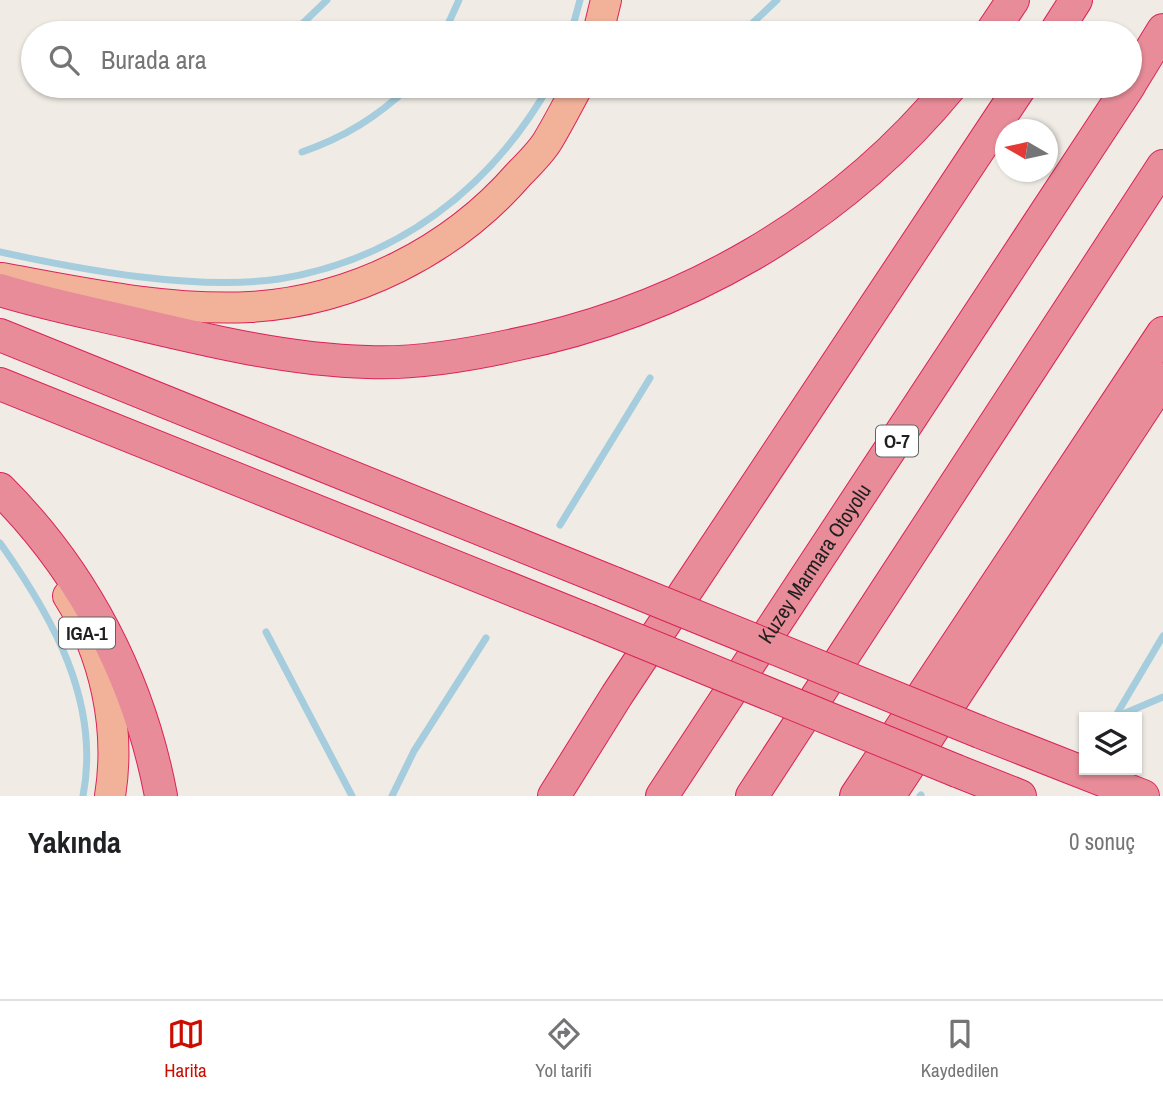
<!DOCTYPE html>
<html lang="tr">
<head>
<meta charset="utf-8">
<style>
	body { margin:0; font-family:"Archivo Narrow",sans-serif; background:#f6f6f6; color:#202124 }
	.controls { position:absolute; right:21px; bottom:21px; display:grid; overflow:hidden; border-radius:0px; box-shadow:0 2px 5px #0004 }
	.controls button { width:63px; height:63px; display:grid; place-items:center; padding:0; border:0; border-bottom:2px solid #e0e0e0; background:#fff; color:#202124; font:35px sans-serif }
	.compass { position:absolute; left:995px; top:119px; width:63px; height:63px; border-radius:50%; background:#fff; box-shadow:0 2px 5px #0004; rotate:279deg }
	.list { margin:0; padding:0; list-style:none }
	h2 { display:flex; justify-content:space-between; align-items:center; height:91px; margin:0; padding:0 28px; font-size:30px }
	h2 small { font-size:23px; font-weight:400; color:#757577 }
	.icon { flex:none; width:38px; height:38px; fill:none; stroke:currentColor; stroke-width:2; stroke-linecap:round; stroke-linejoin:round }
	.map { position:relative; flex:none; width:1163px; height:796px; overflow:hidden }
	.search { position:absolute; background:#fff; box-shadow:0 2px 5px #0004; left:21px; right:21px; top:21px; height:77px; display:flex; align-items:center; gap:18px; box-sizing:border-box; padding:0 24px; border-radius:38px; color:#757577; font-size:26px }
	.sheet { height:203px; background:#fff }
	nav { display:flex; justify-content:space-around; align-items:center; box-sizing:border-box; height:98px; border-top:2px solid #e0e0e0; background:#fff; font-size:19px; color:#757577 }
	nav a { display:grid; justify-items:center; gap:4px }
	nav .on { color:#cd0c00 }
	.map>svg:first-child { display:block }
</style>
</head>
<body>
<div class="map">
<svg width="1163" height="796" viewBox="0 0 1163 796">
	<rect width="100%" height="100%" fill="#f0ece5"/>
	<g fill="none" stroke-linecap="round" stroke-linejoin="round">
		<!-- stream -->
		<path stroke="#a5cddd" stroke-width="7" d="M284 33 301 25 327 0
			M444 33 459 0
			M571 33 580 0
			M742 33 777 0
			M302 152C345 137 377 117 410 86
			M0 252C82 270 196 291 279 279 397 260 490 189 549 86
			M560 525 650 378
			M0 543C52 616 101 702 83 796
			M266 632 352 796
			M1115 717 1163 636
			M1116 717 1163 697
			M392 796 414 751 486 638
			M920 796 921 795"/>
		<!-- trunk casing -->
		<g stroke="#dc2358" stroke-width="32">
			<path id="trunk" d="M598 33 606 0
				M2 278C84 293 167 311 250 307 353 301 452 251 519 174 529 164 540 153 547 142 558 124 568 104 578 86
				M68 596C105 654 121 728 110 796"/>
		</g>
		<!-- motorway casing -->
		<g stroke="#dc2358" stroke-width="34">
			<g id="motorway">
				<path d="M991 33 1013 0"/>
				<path d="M1055 33 1076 0"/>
				<path d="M1130 84 1163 30"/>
				<path d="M0 290C45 304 92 313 138 324 214 342 290 360 368 362 415 364 463 356 509 346 681 312 839 222 951 86"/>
				<path d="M0 335 614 583"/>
				<path d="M0 384 588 620"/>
				<path d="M0 489C84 573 139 679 161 796"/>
				<path d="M980 732 1143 796"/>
				<path d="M957 771 1020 796"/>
				<path d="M554 796 617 695 1021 86"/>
				<path id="s1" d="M662 796 1129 86"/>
				<path d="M752 796 1163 166"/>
				<path d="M856 796 1163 333"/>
				<path d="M889 796 1163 379"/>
			</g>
		</g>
		<!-- trunk -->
		<use href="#trunk" stroke="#f2b29a" stroke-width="30"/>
		<!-- motorway -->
		<use href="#motorway" stroke="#e78c98" stroke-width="32"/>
		<!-- motorway-bridge casing -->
		<g stroke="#dc2358" stroke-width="34" stroke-linecap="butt">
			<path id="motorway-bridge" d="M614 583 980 732
				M588 620 957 771"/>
		</g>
		<!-- motorway-bridge -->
		<use href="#motorway-bridge" stroke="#e78c98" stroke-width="32"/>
	</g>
	<g text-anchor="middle" stroke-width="7" stroke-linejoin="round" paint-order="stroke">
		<!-- shield labels -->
		<g fill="#fff" stroke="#626262" stroke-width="2">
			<rect x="876" y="425.5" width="42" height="31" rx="5"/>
			<rect x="59" y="617.5" width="56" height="31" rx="5"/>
		</g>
		<g font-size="19" font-weight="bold" fill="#1f1f1f">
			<text x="897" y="448">O-7</text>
			<text x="87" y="640">IGA-1</text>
		</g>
		<!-- street labels -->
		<g font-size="21" fill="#1f1f1f" stroke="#fff">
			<text dy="7" stroke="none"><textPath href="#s1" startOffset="278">Kuzey Marmara Otoyolu</textPath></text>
		</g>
	</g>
</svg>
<div class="controls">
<button><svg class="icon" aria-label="layers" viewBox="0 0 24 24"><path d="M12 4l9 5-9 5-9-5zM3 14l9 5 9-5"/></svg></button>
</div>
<svg class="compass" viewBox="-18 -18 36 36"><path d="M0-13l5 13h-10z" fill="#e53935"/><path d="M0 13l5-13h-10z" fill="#757577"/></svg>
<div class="search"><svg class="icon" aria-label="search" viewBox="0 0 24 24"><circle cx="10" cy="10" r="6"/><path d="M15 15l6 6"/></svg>Burada ara</div>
</div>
<section class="sheet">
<h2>Yakında<small>0 sonuç</small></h2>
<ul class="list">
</ul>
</section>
<nav>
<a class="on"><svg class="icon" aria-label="map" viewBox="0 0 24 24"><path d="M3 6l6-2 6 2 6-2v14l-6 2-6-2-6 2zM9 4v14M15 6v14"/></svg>Harita</a>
<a><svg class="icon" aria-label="directions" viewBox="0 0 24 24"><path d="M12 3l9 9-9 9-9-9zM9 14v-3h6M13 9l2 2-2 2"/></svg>Yol tarifi</a>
<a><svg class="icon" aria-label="saved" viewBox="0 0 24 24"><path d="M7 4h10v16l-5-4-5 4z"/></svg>Kaydedilen</a>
</nav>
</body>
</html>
